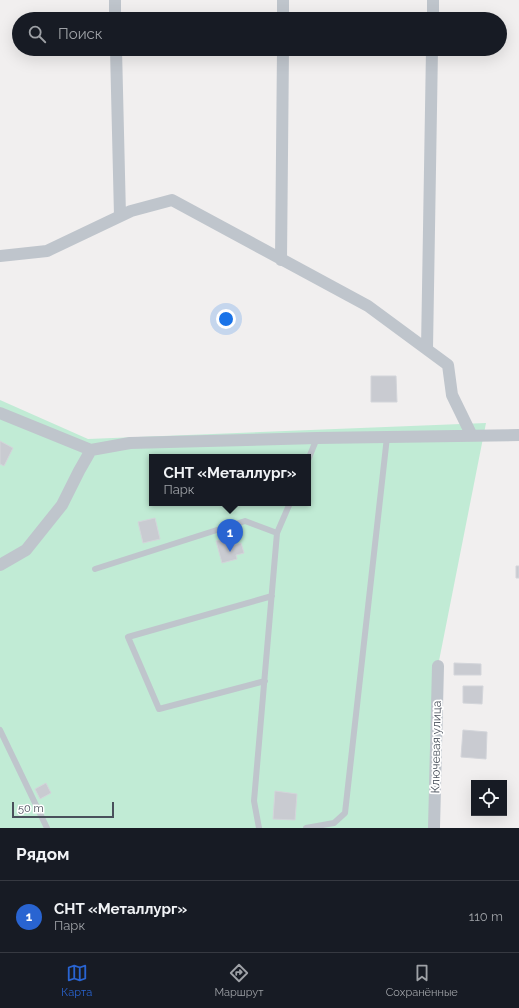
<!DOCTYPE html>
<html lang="ru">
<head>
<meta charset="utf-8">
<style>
	body { margin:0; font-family:Raleway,sans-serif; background:#242831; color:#f1f3f6 }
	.controls { position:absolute; right:12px; bottom:12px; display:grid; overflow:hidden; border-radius:0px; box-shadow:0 4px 16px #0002 }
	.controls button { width:36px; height:36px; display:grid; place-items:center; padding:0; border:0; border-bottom:1px solid #363941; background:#171b24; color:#f1f3f6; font:20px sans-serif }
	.scale { position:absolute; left:12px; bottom:10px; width:102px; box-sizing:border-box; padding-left:4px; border:2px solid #49505b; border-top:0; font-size:11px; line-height:14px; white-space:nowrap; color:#49505b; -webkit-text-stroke:3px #fff; paint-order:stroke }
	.you { position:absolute; left:226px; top:319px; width:14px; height:14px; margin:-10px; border:3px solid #fff; border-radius:50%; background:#1a73e8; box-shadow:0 0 0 6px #1a73e833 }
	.badge { display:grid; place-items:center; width:26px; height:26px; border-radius:50%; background:#2964d1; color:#fff; font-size:13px; font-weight:700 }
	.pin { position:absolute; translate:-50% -33px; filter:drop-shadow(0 1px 2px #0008) }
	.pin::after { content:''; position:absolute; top:21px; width:14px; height:12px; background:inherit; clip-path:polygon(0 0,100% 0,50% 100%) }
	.popup { position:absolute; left:149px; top:454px; width:162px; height:52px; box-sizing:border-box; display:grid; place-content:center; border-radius:0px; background:#171b24; filter:drop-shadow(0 1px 3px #0005); font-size:13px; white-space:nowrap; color:#9ea1a6 }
	.popup b { font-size:15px; color:#f1f3f6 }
	.popup::after { content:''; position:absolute; left:50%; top:100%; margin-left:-8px; border:8px solid transparent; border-top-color:#171b24 }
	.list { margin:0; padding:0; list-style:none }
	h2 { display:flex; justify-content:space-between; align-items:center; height:52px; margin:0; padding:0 16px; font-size:17px }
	h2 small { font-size:13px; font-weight:400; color:#9ea1a6 }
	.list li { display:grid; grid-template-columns:26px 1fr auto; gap:12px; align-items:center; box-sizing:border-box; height:72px; padding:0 16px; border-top:1px solid #363941 }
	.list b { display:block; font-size:15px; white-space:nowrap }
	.list p { margin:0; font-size:13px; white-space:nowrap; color:#9ea1a6 }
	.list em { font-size:13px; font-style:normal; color:#9ea1a6 }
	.icon { flex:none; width:22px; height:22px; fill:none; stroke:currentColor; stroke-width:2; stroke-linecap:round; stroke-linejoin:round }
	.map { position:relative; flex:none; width:519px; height:828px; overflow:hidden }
	.search { position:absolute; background:#171b24; box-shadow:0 4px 16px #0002; left:12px; right:12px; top:12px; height:44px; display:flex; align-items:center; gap:10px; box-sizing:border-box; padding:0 14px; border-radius:22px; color:#9ea1a6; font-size:15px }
	.sheet { height:124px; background:#171b24 }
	nav { display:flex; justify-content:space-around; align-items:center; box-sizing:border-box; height:56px; border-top:1px solid #363941; background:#171b24; font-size:11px; color:#9ea1a6 }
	nav a { display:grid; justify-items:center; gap:2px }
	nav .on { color:#2964d1 }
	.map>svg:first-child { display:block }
</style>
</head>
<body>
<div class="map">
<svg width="519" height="828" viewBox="0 0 519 828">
	<rect width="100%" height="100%" fill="#f1efef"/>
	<!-- green -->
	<path fill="#c1ebd5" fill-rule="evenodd" d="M0 400 88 439 486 423 438 666 435 828H0ZM152 457H308V503H152Z"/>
	<!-- building -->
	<path fill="#c9cbd1" stroke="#d3d5da" d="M371 376H396L397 402H371Z
		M0 441 13 448 4 466 0 464Z
		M155 518 160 539 143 543 138 522Z
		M231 537 234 545 241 543 244 553 236 555 237 559 222 563 216 541Z
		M516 566H519V578H516Z
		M454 663 481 664V675H454Z
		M463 686H483L482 704 463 703Z
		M463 730 487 732 486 759 461 757Z
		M46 783 51 793 40 799 35 789Z
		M275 791 297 794 295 820 273 819Z"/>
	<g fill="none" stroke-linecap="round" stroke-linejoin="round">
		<!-- service -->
		<path stroke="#bfc5cc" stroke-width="6" d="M308 460 317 438
			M95 569 245 521 277 533
			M265 681 159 709 128 637 272 596
			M0 730 47 828
			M259 828 254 801 277 533 290 503
			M306 828 334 823 345 813 387 437"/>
		<!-- minor -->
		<path stroke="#bfc5cc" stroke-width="12" d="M115 0V19
			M283 19V0
			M433 19V0
			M116 49 120 216
			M0 256 47 251 131 211 172 200 368 306 448 365 452 395 472 436
			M281 260 283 49
			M427 349 432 49
			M0 413 91 450 130 443 317 438 519 435
			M0 565 26 550 62 505 79 471 91 450
			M434 828 438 666"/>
	</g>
	<g text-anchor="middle" stroke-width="3.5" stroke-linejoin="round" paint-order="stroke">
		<!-- street labels -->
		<g font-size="12" fill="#49505b" stroke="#fff">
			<text transform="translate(436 747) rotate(-89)" y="4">Ключевая улица</text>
		</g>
	</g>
</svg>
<div class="controls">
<button><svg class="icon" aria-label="locate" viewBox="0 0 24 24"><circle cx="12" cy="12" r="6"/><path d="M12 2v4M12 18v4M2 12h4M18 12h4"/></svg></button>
</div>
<div class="scale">50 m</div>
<div class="you"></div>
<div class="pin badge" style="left:230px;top:552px">1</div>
<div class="popup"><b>СНТ «Металлург»</b>Парк</div>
<div class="search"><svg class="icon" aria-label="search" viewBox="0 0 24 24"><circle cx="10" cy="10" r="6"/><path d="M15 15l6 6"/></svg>Поиск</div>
</div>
<section class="sheet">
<h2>Рядом<small></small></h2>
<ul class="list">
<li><span class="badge">1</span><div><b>СНТ «Металлург»</b><p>Парк</p></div><em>110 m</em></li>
</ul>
</section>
<nav>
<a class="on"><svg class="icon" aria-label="map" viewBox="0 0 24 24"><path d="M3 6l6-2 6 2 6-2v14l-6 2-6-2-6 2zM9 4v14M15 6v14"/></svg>Карта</a>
<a><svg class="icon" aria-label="directions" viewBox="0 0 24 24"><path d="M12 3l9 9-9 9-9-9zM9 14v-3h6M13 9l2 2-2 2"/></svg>Маршрут</a>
<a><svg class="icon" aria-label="saved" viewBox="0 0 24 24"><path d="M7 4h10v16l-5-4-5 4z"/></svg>Сохранённые</a>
</nav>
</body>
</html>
